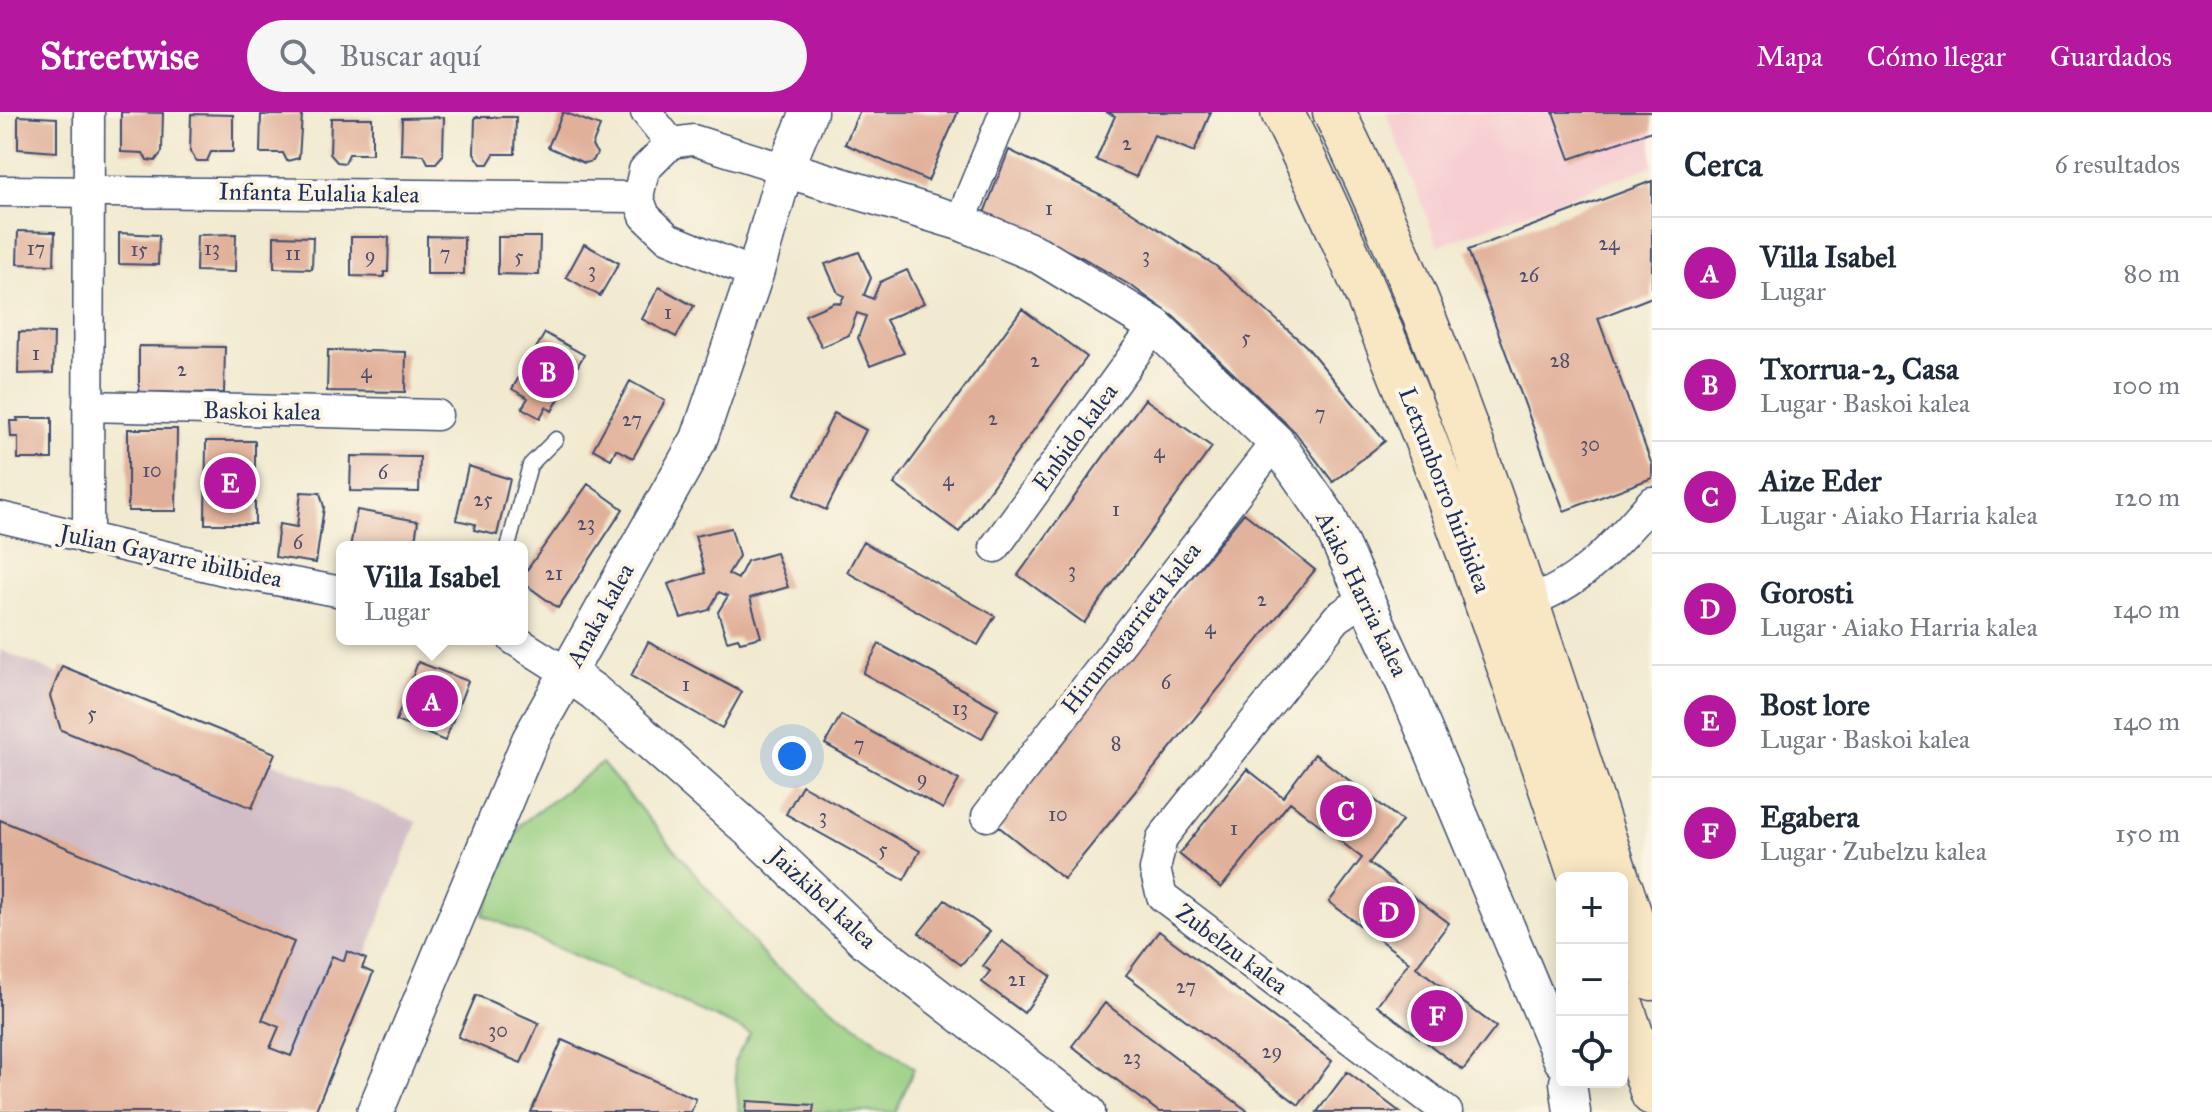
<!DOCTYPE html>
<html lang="es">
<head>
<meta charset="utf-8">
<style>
	body { margin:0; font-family:"IM FELL Great Primer",serif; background:#f6f6f7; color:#1f2937 }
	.controls { position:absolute; right:24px; bottom:24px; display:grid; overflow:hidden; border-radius:12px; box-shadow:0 4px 20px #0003 }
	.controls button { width:72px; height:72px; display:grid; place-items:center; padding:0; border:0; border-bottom:2px solid #e0e1e3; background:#fff; color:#1f2937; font:40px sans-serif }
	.you { position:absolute; left:792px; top:644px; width:28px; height:28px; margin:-20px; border:6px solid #fff; border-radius:50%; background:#1a73e8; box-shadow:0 0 0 12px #1a73e833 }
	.badge { display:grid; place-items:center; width:52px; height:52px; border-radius:50%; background:#b5179e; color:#fff; font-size:26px; font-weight:700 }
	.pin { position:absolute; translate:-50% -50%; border:4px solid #fff; box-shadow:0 2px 8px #0006 }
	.popup { position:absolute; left:336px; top:429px; width:192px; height:104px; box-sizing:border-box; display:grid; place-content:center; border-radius:12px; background:#fff; filter:drop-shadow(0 2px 6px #0005); font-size:26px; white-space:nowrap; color:#747a83 }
	.popup b { font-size:30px; color:#1f2937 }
	.popup::after { content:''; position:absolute; left:50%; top:100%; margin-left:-16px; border:16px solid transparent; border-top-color:#fff }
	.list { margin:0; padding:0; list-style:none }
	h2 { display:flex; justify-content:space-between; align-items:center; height:104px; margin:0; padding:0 32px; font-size:34px }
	h2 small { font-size:26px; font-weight:400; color:#747a83 }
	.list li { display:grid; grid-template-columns:52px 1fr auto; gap:24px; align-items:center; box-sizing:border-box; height:112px; padding:0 32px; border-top:2px solid #e0e1e3 }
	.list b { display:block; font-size:30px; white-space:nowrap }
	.list p { margin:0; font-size:26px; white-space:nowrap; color:#747a83 }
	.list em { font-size:26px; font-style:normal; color:#747a83 }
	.icon { flex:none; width:44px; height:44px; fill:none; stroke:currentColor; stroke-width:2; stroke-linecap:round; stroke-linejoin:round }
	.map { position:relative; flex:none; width:1652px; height:1000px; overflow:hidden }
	header { display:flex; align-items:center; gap:48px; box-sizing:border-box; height:112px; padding:0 40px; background:#b5179e; color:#fff }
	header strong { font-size:38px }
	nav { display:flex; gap:44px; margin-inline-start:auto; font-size:28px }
	.search { width:560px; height:72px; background:#f6f6f7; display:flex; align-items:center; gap:20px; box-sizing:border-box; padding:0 28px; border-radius:44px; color:#747a83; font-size:30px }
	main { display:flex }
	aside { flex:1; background:#fff }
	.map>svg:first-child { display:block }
</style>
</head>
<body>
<header>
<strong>Streetwise</strong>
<div class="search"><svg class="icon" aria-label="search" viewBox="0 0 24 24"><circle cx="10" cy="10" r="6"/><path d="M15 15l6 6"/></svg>Buscar aquí</div>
<nav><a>Mapa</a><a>Cómo llegar</a><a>Guardados</a></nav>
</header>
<main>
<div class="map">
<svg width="1652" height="1000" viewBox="0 0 1652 1000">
	<rect width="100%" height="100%" fill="#fcf5e5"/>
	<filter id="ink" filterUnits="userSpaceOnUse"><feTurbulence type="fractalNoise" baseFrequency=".0125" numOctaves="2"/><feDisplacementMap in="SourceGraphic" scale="16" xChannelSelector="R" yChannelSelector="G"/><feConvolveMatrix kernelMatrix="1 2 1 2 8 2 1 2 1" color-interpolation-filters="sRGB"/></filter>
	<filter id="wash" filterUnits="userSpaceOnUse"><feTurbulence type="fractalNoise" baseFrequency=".006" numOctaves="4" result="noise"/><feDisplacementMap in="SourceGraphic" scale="32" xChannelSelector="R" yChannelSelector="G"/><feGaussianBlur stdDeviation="1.8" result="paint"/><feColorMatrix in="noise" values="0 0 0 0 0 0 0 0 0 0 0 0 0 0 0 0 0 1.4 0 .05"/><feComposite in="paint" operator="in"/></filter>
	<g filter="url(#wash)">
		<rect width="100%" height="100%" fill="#f1ead0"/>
		<!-- built -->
		<path fill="#f7cfd3" d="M1386 0H1652V54L1438 134Z"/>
		<!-- industrial -->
		<path fill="#d2bdc7" d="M0 538 417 710 306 1000H0Z"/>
		<!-- green -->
		<path fill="#97ce81" stroke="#597e70" stroke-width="2" d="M602 651 770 851 914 956 896 1000H739L734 950 750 921 483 803 521 712Z"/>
		<g id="blocks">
			<!-- building -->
			<path fill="#e1b09a" d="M121 0 163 1 162 40 155 49 147 48 143 41 121 40Z
				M563 0 600 14 592 34 597 41 593 49 584 51 548 35Z
				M859 0H958L928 69 845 32Z
				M1106 0H1211L1194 40 1154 23 1136 65 1096 48 1115 4Z
				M1553 0H1652V19L1570 47Z
				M191 2 233 3V40H211L207 49H197L190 40Z
				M261 3H302L299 46 287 49 283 41H260Z
				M18 4 57 6V40L18 37Z
				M444 5 443 43 436 51H428L424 43 401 42 402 6Z
				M475 5H516L515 42H494L488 52H481L474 41Z
				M331 6H372V42H349L345 51 337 50 330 42Z
				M1009 38 1116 90 1216 154 1306 234 1385 329 1333 370 1295 320 1174 205 1133 175 1083 146 984 101Z
				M1652 69V185L1598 206 1652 353V366L1564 399 1468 138Z
				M18 119 55 120 54 153 17 152Z
				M119 121 159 123 158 153 119 152Z
				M236 122 235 160 196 159 197 123Z
				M274 124 313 125 312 157 274 156Z
				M427 124 464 125V162H427Z
				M351 125H389L388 160H384V165L351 164Z
				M498 125H540L539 163 498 162Z
				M584 132 619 151 600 184 566 165Z
				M859 140 871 166 864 183 873 187 880 170 907 158 924 191 886 208 904 241 870 254 858 226 866 204 857 201 849 223 822 235 805 203 835 190 840 192 844 184 838 181 825 152Z
				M659 175 694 194 676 225 642 207Z
				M1022 197 1087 245 959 420 894 372Z
				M19 220 54 221 53 261 18 262Z
				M545 221 584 243 552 299 546 295 540 306 522 296 528 286 512 277Z
				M139 234 225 235 224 281 139 280Z
				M328 238 406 240 405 280 327 279Z
				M630 269 665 289 633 346 616 337 611 347 593 337Z
				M1145 287 1212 335 1084 511 1018 463Z
				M834 301 866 318 826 398 794 383Z
				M17 306H52V347H18V325H11L10 309H18Z
				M128 317H177L176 399H128Z
				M206 329H255V412H205Z
				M351 344 420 345 419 380 350 379Z
				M468 354 510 367 497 423 474 418 475 412 456 408Z
				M588 372 623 397 558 496 522 470V465Z
				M301 380 320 381 324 395 316 451 275 445 279 412 297 415Z
				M357 398 418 409 414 435H350Z
				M1244 401 1315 458 1064 767 993 710Z
				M731 416 739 444 728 462 738 467 747 449 776 441 788 475 750 486 761 525 740 530 738 526 727 529 718 500 728 484 719 480 709 498 681 506 668 472 705 461 695 424Z
				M863 430 995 504 978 533 847 460Z
				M648 530 742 580 722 616 631 564Z
				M879 532 998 597 982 627 863 561Z
				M418 550 468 569 445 629 396 609Z
				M62 554 275 641 252 696 61 618 50 584Z
				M841 603 959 668 943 697 825 632Z
				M1315 642 1402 709 1369 751 1449 811 1416 855 1496 915 1463 958 1377 893 1409 850 1329 790 1362 746 1290 690 1221 776 1179 742 1247 657 1283 685Z
				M802 673 920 739 904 768 786 702Z
				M0 708 294 830 262 908 279 915 270 936 291 944 332 844 344 849 347 839 366 847 362 856 373 861 315 1000H0Z
				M945 788 990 820 961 853 919 821Z
				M1159 819 1332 949 1299 993 1126 863Z
				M1002 829 1051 864 1024 901 982 870 990 859 983 854Z
				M476 883 539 911 521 951 458 925Z
				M1105 891 1191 957 1249 1000H1159L1072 934Z
				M562 928 696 987 691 1000H531Z
				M1347 960 1400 1000H1317Z
				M747 989 814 993 813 1000H746Z"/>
		</g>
	</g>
	<g filter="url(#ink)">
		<use href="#blocks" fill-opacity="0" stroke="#3b4b6f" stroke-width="2"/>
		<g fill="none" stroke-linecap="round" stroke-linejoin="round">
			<!-- service casing -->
			<g stroke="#3b4b6f" stroke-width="17">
				<path id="service" d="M508 435 530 353 556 327"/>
			</g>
			<!-- minor casing -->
			<g stroke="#3b4b6f" stroke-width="33">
				<path id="minor" d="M646 0 671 31
					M0 79 638 85
					M960 110 1005 0
					M755 162 668 126 645 104 638 85 644 58 671 31 693 28 785 57
					M88 294 437 303
					M0 405 232 460 342 480
					M88 428 89 0
					M995 435 1155 214
					M1365 487 1337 506 1162 726 1155 758 1162 784 1447 1000
					M1527 490C1582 472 1615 432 1652 390
					M513 527 567 561
					M987 704 1276 330"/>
			</g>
			<!-- tertiary casing -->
			<g stroke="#3b4b6f" stroke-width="39">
				<path id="tertiary" d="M785 57 960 110 1037 142 1155 214 1276 330 1327 403 1406 575 1562 948
					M567 561 594 580 752 720 867 830 1087 1000
					M1568 970 1572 1000
					M375 1000 530 628 699 327 755 162 785 57 809 0"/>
			</g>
			<!-- secondary casing -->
			<g stroke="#3b4b6f" stroke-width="45">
				<path id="secondary" d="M1282 0C1405 247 1493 505 1580 766
					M1334 0C1454 245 1533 508 1618 766
					M1622 777 1652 867
					M1622 892 1652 982"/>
			</g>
			<!-- service -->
			<use href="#service" stroke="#fff" stroke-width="14"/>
			<!-- minor -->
			<use href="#minor" stroke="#fff" stroke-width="30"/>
			<!-- tertiary -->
			<use href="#tertiary" stroke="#fff" stroke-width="36"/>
			<!-- secondary -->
			<use href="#secondary" stroke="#f9e7c3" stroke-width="42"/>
		</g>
	</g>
	<g text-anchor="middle" stroke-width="8" stroke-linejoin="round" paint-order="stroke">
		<!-- number labels -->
		<g font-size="20" fill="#4c4f6d">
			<text x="1127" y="38">2</text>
			<text x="1049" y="103">1</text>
			<text x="1609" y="138">24</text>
			<text x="36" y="143">17</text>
			<text x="212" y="143">13</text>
			<text x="139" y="144">15</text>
			<text x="293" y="148">11</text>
			<text x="445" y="148">7</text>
			<text x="370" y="150">9</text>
			<text x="1146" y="150">3</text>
			<text x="519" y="151">5</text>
			<text x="592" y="165">3</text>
			<text x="1529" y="170">26</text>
			<text x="668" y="207">1</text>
			<text x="1246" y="232">5</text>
			<text x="36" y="248">1</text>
			<text x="1035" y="255">2</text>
			<text x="1560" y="255">28</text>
			<text x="182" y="264">2</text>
			<text x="366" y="266">4</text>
			<text x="1320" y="308">7</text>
			<text x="993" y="313">2</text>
			<text x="632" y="314">27</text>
			<text x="1590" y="339">30</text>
			<text x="1159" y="346">4</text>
			<text x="152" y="365">10</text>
			<text x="383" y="367">6</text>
			<text x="948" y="374">4</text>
			<text x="483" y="394">25</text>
			<text x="1116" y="404">1</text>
			<text x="586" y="418">23</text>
			<text x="298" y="437">6</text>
			<text x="1072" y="465">3</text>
			<text x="554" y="468">21</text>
			<text x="1262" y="494">2</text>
			<text x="1210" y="522">4</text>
			<text x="1166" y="577">6</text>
			<text x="686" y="579">1</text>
			<text x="960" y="603">13</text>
			<text x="92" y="608">5</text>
			<text x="1116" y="638">8</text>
			<text x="859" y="639">7</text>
			<text x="922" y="673">9</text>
			<text x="1058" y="709">10</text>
			<text x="823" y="711">3</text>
			<text x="1234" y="723">1</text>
			<text x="883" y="744">5</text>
			<text x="1017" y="874">21</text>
			<text x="1186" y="881">27</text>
			<text x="498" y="925">30</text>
			<text x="1272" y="946">29</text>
			<text x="1132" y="952">23</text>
		</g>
		<!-- street labels -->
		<g font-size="24" fill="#1b2f5e" stroke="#fcf5e5">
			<text transform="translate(319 81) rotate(1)" y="8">Infanta Eulalia kalea</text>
			<text transform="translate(262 299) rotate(1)" y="8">Baskoi kalea</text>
			<text transform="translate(1075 325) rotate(-54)" y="8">Enbido kalea</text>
			<text transform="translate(1445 378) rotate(69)" y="8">Letxunborro hiribidea</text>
			<text transform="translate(171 444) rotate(12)" y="8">Julian Gayarre ibilbidea</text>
			<text transform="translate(1362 482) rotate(64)" y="8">Aiako Harria kalea</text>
			<text transform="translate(600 503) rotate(-61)" y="8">Anaka kalea</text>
			<text transform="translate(1131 516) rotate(-52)" y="8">Hirumugarrieta kalea</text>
			<text transform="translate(823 786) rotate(43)" y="8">Jaizkibel kalea</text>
			<text transform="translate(1232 837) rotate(37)" y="8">Zubelzu kalea</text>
		</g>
	</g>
</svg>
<div class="controls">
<button>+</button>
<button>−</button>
<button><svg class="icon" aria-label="locate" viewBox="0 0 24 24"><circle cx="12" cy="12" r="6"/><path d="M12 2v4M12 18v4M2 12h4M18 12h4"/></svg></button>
</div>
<div class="you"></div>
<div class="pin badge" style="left:432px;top:589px">A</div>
<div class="popup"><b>Villa Isabel</b>Lugar</div>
<div class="pin badge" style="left:548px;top:260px">B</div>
<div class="pin badge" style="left:1346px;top:699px">C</div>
<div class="pin badge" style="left:1389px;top:800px">D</div>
<div class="pin badge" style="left:230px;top:371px">E</div>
<div class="pin badge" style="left:1437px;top:904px">F</div>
</div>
<aside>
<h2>Cerca<small>6 resultados</small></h2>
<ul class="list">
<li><span class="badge">A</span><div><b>Villa Isabel</b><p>Lugar</p></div><em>80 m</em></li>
<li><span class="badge">B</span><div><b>Txorrua-2, Casa</b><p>Lugar · Baskoi kalea</p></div><em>100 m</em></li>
<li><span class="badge">C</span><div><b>Aize Eder</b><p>Lugar · Aiako Harria kalea</p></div><em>120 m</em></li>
<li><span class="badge">D</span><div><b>Gorosti</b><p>Lugar · Aiako Harria kalea</p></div><em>140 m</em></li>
<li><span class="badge">E</span><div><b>Bost lore</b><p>Lugar · Baskoi kalea</p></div><em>140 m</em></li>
<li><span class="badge">F</span><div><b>Egabera</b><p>Lugar · Zubelzu kalea</p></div><em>150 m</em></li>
</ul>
</aside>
</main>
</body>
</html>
